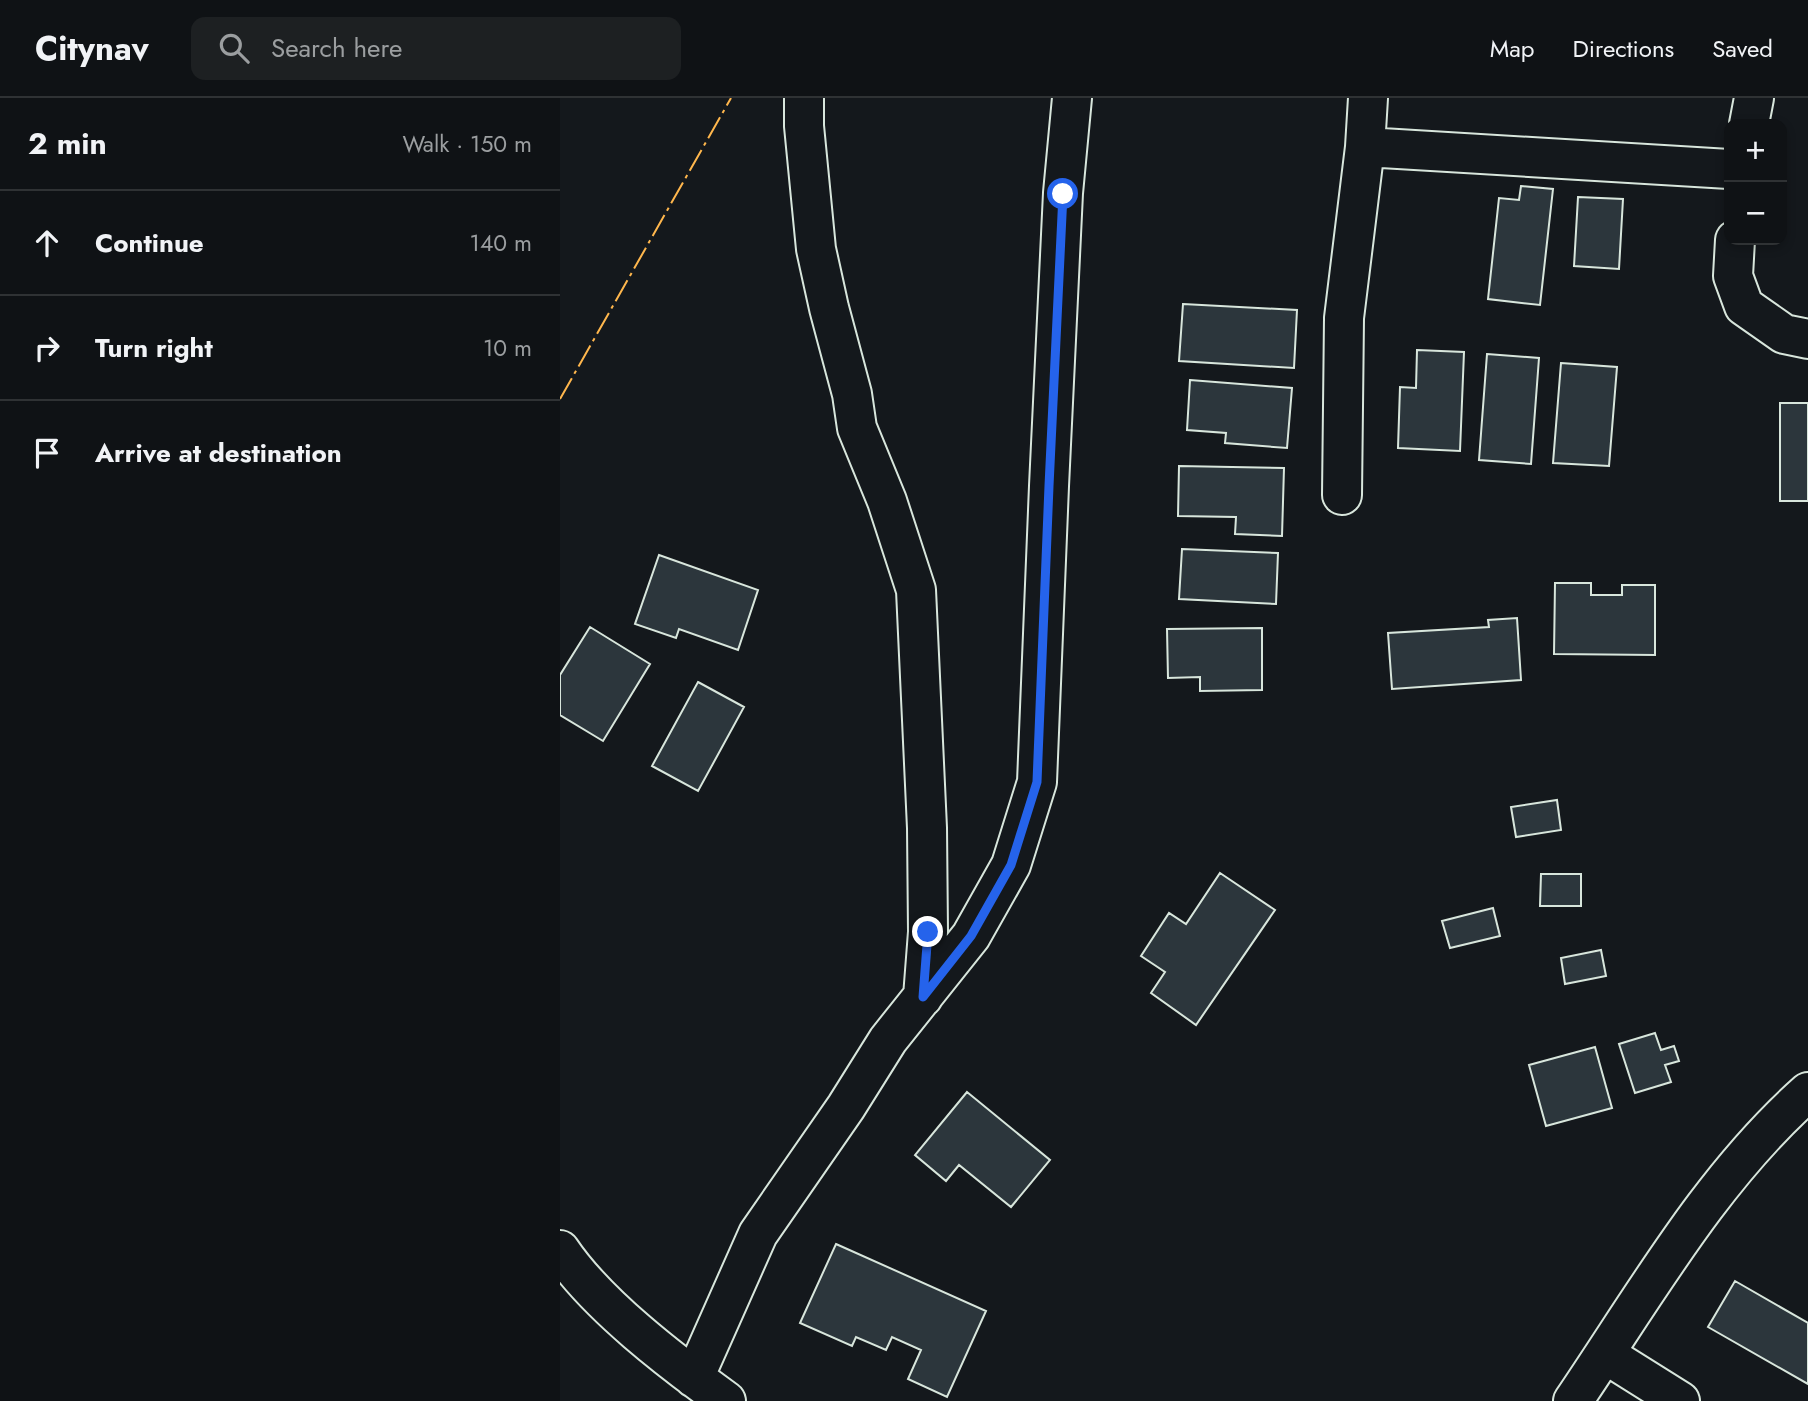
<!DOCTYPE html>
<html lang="en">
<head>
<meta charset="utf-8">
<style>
	body { margin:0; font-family:Jost,sans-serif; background:#1d2022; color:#f1f3f6 }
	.controls { position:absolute; right:21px; top:21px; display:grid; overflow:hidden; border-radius:14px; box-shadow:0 4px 10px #0003 }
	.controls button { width:63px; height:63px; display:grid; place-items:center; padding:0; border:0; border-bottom:2px solid #2f3234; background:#0f1215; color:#f1f3f6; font:35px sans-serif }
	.stop { position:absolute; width:21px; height:21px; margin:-16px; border:5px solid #2563eb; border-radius:50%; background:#fff }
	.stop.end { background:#2563eb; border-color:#fff; box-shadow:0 2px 7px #0008 }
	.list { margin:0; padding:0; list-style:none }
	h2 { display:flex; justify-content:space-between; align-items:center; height:91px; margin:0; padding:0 28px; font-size:30px }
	h2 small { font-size:23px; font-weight:400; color:#9b9ea0 }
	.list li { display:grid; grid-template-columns:46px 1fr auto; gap:21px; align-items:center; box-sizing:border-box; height:105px; padding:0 28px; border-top:2px solid #2f3234 }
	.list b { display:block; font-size:26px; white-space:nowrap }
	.list em { font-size:23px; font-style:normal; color:#9b9ea0 }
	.icon { flex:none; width:38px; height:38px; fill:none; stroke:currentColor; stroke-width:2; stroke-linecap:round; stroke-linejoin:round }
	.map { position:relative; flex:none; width:1248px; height:1303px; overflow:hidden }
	header { display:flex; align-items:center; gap:42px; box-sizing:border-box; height:98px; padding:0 35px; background:#0f1215; border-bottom:2px solid #2f3234 }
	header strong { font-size:33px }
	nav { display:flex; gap:38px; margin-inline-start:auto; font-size:24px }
	.search { width:490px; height:63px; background:#1d2022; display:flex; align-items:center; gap:18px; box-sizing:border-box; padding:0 24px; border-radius:14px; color:#9b9ea0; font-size:26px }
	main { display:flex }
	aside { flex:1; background:#0f1215 }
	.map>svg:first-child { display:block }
</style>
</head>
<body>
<header>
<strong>Citynav</strong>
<div class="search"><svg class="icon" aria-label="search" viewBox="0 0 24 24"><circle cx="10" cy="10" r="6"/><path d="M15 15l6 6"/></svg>Search here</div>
<nav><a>Map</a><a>Directions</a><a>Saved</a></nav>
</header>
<main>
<aside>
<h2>2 min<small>Walk · 150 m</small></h2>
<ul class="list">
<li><svg class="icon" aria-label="ahead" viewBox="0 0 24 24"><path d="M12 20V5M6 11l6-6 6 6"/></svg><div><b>Continue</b></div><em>140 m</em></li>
<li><svg class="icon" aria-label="right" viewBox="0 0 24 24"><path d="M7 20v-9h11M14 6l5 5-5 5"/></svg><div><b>Turn right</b></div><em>10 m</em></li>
<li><svg class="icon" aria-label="arrive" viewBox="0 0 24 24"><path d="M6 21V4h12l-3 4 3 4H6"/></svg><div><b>Arrive at destination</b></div></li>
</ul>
</aside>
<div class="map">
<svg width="1248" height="1303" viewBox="0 0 1248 1303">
	<rect width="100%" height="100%" fill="#14181c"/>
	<!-- building -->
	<path fill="#2c363c" stroke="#d8e6dc" stroke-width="2" d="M961 88 993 91 980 207 928 201 939 100 959 102Z
		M1018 99 1063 101 1059 171 1014 168Z
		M623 206 737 212 734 270 619 263Z
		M857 252 904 254 900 353 838 350 840 289 856 290Z
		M927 256 979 260 971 366 919 362Z
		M1001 265 1057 269 1049 368 993 365Z
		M630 282 732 290 727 350 665 345 666 335 627 332Z
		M1220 305H1248V403H1220Z
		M619 368 724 370 722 438 675 436 676 419 618 418Z
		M622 451 718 455 716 506 619 501Z
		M99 457 198 492 178 552 119 531 116 540 75 526Z
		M995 485H1031V497H1062V487H1095V557L994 556Z
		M957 520 961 582 832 591 828 535 929 529 928 522Z
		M30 529 90 566 43 643 0 617V577Z
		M702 530V592L640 593V579L608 580 607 531Z
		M138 584 184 609 138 693 92 668Z
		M997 702 1001 732 956 739 951 709Z
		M660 775 715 812 636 927 591 895 605 874 581 858 609 815 626 826Z
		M981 776H1021V808H980Z
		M933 810 940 838 890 850 882 823Z
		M1041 852 1046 878 1005 886 1001 860Z
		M1095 935 1101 952 1114 948 1119 963 1105 967 1111 984 1075 995 1059 946Z
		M1035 949 1052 1010 986 1028 969 967Z
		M407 994 490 1062 451 1109 399 1067 386 1083 355 1057Z
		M276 1146 426 1213 387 1299 348 1281 361 1252 332 1239 326 1252 296 1239 292 1248 240 1225Z
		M1175 1183 1248 1225V1286L1148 1229Z"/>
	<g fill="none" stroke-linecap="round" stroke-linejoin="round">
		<!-- minor casing -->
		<g stroke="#d8e6dc" stroke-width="42">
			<path id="minor" d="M244 0V28L256 151 269 210 292 296 297 330 327 403 356 492 367 730 368 834 363 899
				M1189 26 1194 0
				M805 49 1169 71
				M1175 142 1173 178 1184 208 1224 236 1248 241
				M782 397 784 220 805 49 808 0
				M0 1152C37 1207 112 1264 166 1303
				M1045 1256 1120 1303
				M134 1280 198 1136 286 1009 328 942 411 838 451 767 477 684 489 388 503 95 512 0
				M1013 1303C1085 1197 1151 1080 1248 994"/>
		</g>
		<!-- minor -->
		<use href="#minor" stroke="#14181c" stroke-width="38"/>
		<!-- power -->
		<path stroke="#ffb74d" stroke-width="2" stroke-dasharray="24 5 3.5 5" stroke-linecap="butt" d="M0 301 171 0"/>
	</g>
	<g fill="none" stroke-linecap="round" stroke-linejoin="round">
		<!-- route -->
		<path stroke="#2563eb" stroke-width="9" d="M368 834 363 899 411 838 451 767 477 684 489 388 503 96"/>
	</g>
</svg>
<div class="controls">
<button>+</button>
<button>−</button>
</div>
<div class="stop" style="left:503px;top:96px"></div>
<div class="stop end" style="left:368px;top:834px"></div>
</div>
</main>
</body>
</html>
